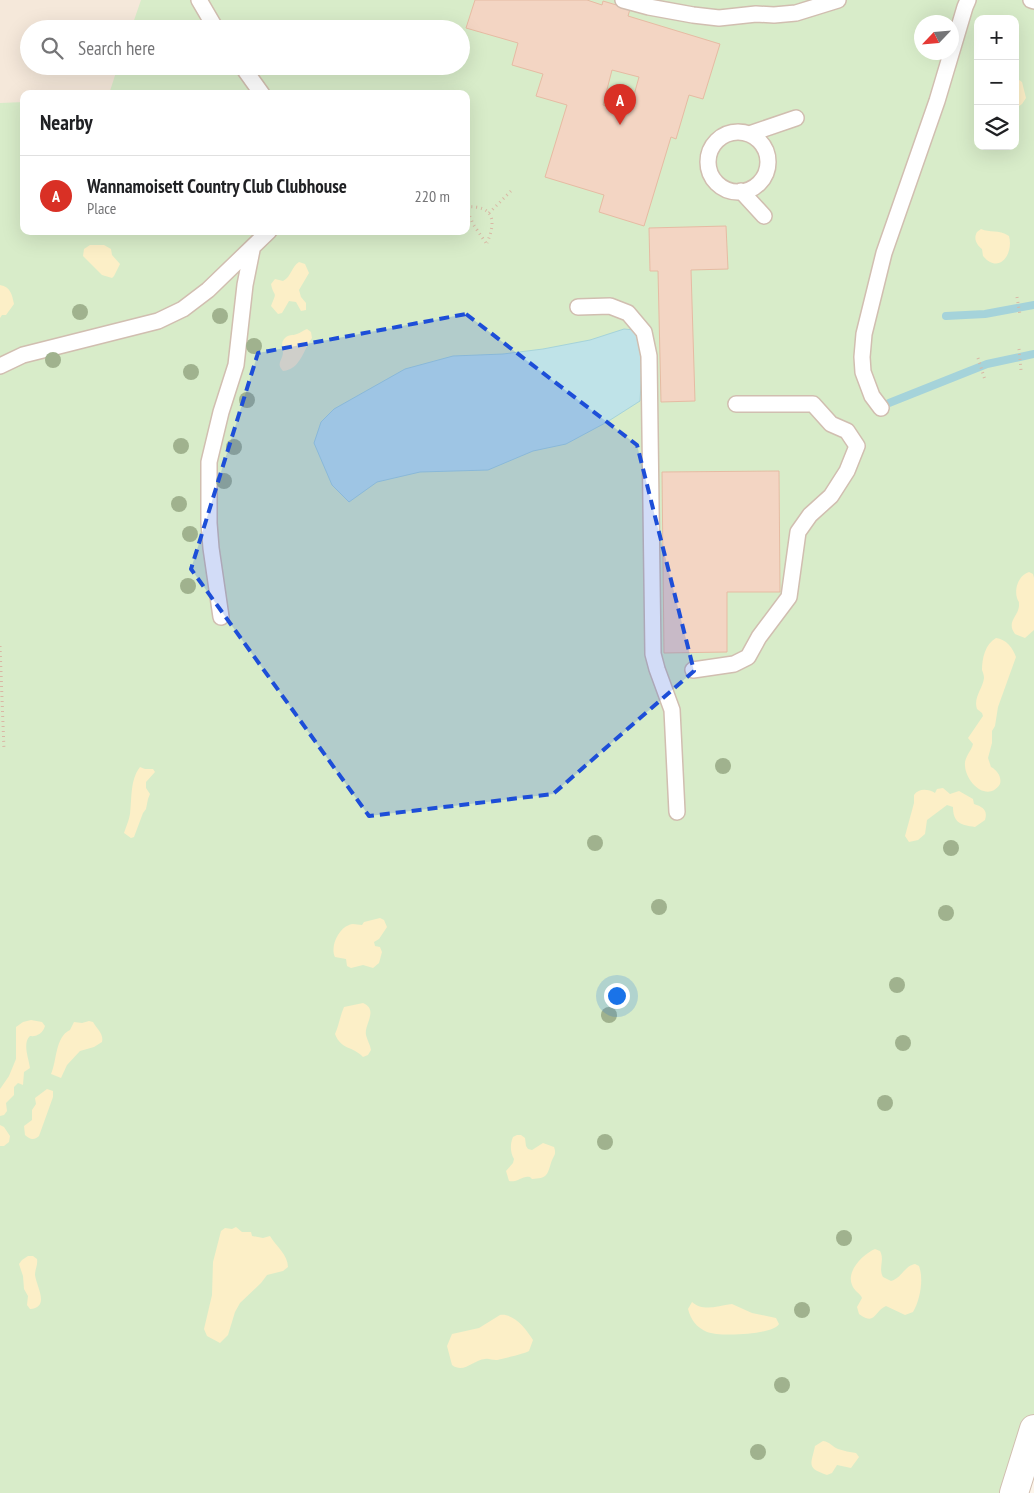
<!DOCTYPE html>
<html lang="en">
<head>
<meta charset="utf-8">
<style>
	body { margin:0; font-family:"PT Sans Narrow",sans-serif; background:#f6f6f6; color:#202124 }
	.controls { position:absolute; right:15px; top:15px; display:grid; overflow:hidden; border-radius:10px; box-shadow:0 5px 20px #0002 }
	.controls button { width:45px; height:45px; display:grid; place-items:center; padding:0; border:0; border-bottom:1px solid #e0e0e0; background:#fff; color:#202124; font:25px sans-serif }
	.compass { position:absolute; left:914px; top:15px; width:45px; height:45px; border-radius:50%; background:#fff; box-shadow:0 5px 20px #0002; rotate:244deg }
	.you { position:absolute; left:616px; top:995px; width:18px; height:18px; margin:-12px; border:4px solid #fff; border-radius:50%; background:#1a73e8; box-shadow:0 0 0 8px #1a73e833 }
	.badge { display:grid; place-items:center; width:32px; height:32px; border-radius:50%; background:#d93025; color:#fff; font-size:16px; font-weight:700 }
	.pin { position:absolute; translate:-50% -41px; filter:drop-shadow(0 1px 2px #0008) }
	.pin::after { content:''; position:absolute; top:26px; width:18px; height:15px; background:inherit; clip-path:polygon(0 0,100% 0,50% 100%) }
	.list { margin:0; padding:0; list-style:none }
	h2 { display:flex; justify-content:space-between; align-items:center; height:65px; margin:0; padding:0 20px; font-size:21px }
	h2 small { font-size:16px; font-weight:400; color:#757577 }
	.list li { display:grid; grid-template-columns:32px 1fr auto; gap:15px; align-items:center; box-sizing:border-box; height:80px; padding:0 20px; border-top:1px solid #e0e0e0 }
	.list b { display:block; font-size:19px; white-space:nowrap }
	.list p { margin:0; font-size:16px; white-space:nowrap; color:#757577 }
	.list em { font-size:16px; font-style:normal; color:#757577 }
	.icon { flex:none; width:28px; height:28px; fill:none; stroke:currentColor; stroke-width:2; stroke-linecap:round; stroke-linejoin:round }
	.map { position:relative; flex:none; width:1034px; height:1493px; overflow:hidden }
	.search { position:absolute; background:#fff; box-shadow:0 5px 20px #0002; left:20px; top:20px; width:450px; height:55px; display:flex; align-items:center; gap:12px; box-sizing:border-box; padding:0 18px; border-radius:28px; color:#757577; font-size:19px }
	.panel { position:absolute; background:#fff; box-shadow:0 5px 20px #0002; left:20px; top:90px; width:450px; height:145px; border-radius:10px }
	.map>svg:first-child { display:block }
</style>
</head>
<body>
<div class="map">
<svg width="1034" height="1493" viewBox="0 0 1034 1493">
	<rect width="100%" height="100%" fill="#fdf6ec"/>
	<!-- residential -->
	<path fill="#f5e8da" d="M0 0H162L157 29H29V66H144L124 87 100 94H24V143L0 123Z"/>
	<!-- green -->
	<path fill="#d8ecc9" fill-rule="evenodd" d="M141 0H1034V1461L1025 1493H0V103L24 102V231H466V94H100L110 91 118 66H461V29H131ZM978 19H1015V146H978ZM922 22H952V52H922Z"/>
	<!-- sand -->
	<path fill="#fcefc7" d="M1015 77 1022 82 1026 98 1022 104 1015 109Z
		M981 229C990 233 998 229 1009 236 1014 254 999 275 983 256L982 249C977 245 973 239 977 232Z
		M90 245H104L111 249 112 255 120 264 114 276 112 278 102 275 83 256 84 249Z
		M299 262 305 264 309 273 299 290 301 297 306 303V310L301 311 296 302 289 301 282 313 278 314 271 306C278 289 274 299 271 284L275 279 283 281C292 276 291 267 299 262Z
		M0 285C11 287 12 295 14 304L6 315H2L0 318Z
		M307 329 311 332 312 338C303 350 301 369 283 371 276 364 282 361 283 353 283 347 280 343 285 338 289 334 292 336 297 334 300 333 304 330 307 329Z
		M1029 572 1033 574 1034 578V630L1025 638 1015 634C1006 622 1018 617 1019 606 1019 599 1019 604 1017 598 1014 588 1019 575 1029 572Z
		M996 638C1006 639 1013 648 1016 657L998 707 995 726 992 731V743L988 758 991 767C997 770 1002 777 1000 784 988 803 966 783 965 766 964 757 971 752 973 744L968 738 983 716 982 713 977 709C973 698 983 688 984 678 984 675 983 673 982 670 982 659 985 644 996 638Z
		M140 767 145 769H153L155 772 146 782V788L150 794 148 799 146 809 143 813 134 837 131 838 124 833C126 827 129 820 130 814 132 798 130 780 140 767Z
		M943 788 950 794 959 791 973 799 974 804C983 807 988 810 985 820L975 827C961 825 953 823 953 807L947 805 927 820 925 834 918 840 909 842 905 836 914 803V795C919 788 928 789 935 793L937 789Z
		M380 918 384 920 387 927 379 939 374 942 375 946 380 947 382 952 379 963 373 968 363 965 351 968 347 966 346 959 335 957C330 947 338 929 349 925 353 923 357 925 362 925L364 922Z
		M363 1003C379 1010 364 1024 366 1035 367 1040 370 1044 371 1050L368 1055 363 1057C353 1046 341 1050 335 1034 339 1025 340 1016 344 1007Z
		M31 1020 42 1022 45 1026C43 1033 37 1037 30 1036 22 1043 29 1059 30 1068L24 1072 23 1085 18 1083 14 1087V1095L6 1103 7 1111 4 1115 0 1116V1089L9 1076 16 1059V1027L23 1022Z
		M89 1021 93 1022C97 1029 104 1034 102 1042L94 1047 80 1051 67 1065 61 1078 51 1074C57 1061 55 1037 70 1030L74 1022 82 1023Z
		M47 1089 53 1091V1097L39 1136C34 1141 29 1139 25 1135L24 1126 32 1120V1110L36 1104 35 1098Z
		M0 1125 4 1127 10 1136 9 1142 4 1146H0Z
		M517 1135H521L525 1138 526 1146 528 1149 532 1150 543 1143 554 1147C557 1155 553 1156 551 1163 547 1176 547 1178 532 1179L530 1177C523 1175 517 1183 509 1181L506 1171 513 1163 514 1159C510 1152 510 1144 513 1137Z
		M236 1227 242 1232H251L252 1236 263 1238 270 1236C276 1246 288 1255 288 1267L283 1271 267 1275 261 1283 240 1303 235 1312 228 1335 220 1343 207 1336 204 1329 212 1295 213 1262 221 1231 225 1228 232 1229Z
		M875 1249 880 1251C885 1260 878 1268 883 1277L891 1281C902 1278 904 1266 915 1264L919 1266C924 1279 920 1300 913 1312L905 1315 886 1306C873 1312 876 1326 859 1314L857 1307 862 1298C860 1293 854 1291 852 1285 846 1271 863 1254 875 1249Z
		M28 1256H33L37 1259C38 1265 35 1269 35 1275 37 1288 50 1307 30 1309L27 1305 28 1296 24 1289 23 1276 19 1264 22 1260Z
		M692 1302C704 1312 716 1306 732 1304L752 1313 776 1318 779 1324C773 1335 719 1337 707 1332 696 1327 691 1320 688 1309Z
		M500 1315C514 1313 526 1329 533 1340L529 1351C527 1353 502 1359 496 1360 492 1360 488 1358 485 1359 473 1360 464 1374 452 1365L447 1346 452 1334 479 1328Z
		M823 1441C831 1442 832 1447 838 1449 844 1451 850 1452 856 1453L859 1457 851 1468 837 1465 832 1473 827 1475C806 1468 811 1465 815 1446Z"/>
	<!-- water -->
	<path fill="#bfe3e8" stroke="#a5d3da" d="M624 329 635 330 643 349 640 401 607 422 566 444 533 451 488 470 420 472 377 482 349 502 332 485 314 443 321 422 334 409 405 369 453 356 503 354 543 349 590 340Z"/>
	<g fill="none" stroke-linecap="round" stroke-linejoin="round">
		<!-- stream -->
		<path stroke="#a5d3da" stroke-width="8" d="M946 316 985 314 1034 305
			M889 403 987 364 1034 354"/>
	</g>
	<!-- building -->
	<path fill="#f3d5c3" stroke="#e6bba3" fill-rule="evenodd" d="M475 0H587L602 5 603 1 630 9 628 16 720 44 703 99 689 95 676 139 671 137 644 226 599 212 604 195 545 177 567 105 536 96 543 74 512 65 518 43 466 28ZM612 70 639 77 629 113 603 105Z
		M726 226 728 269 691 270 695 401 661 402 658 271H650L649 228Z
		M779 471 780 592H727V652L664 653 662 472Z"/>
	<g fill="none" stroke-linecap="round" stroke-linejoin="round">
		<!-- lane casing -->
		<g stroke="#d1beb0" stroke-width="18">
			<path id="lane" d="M199 0 216 29
				M623 0 649 7 693 15 719 18 756 14 774 15 796 13 838 0
				M1031 0 1034 1
				M242 66 262 94
				M708 162a30 30 0 1 1 60 0a30 30 0 1 1-60 0Z
				M749 134 796 118
				M741 191 764 216
				M578 307 610 306 628 313 644 332 649 356 653 654 657 669 672 710 677 812
				M0 366 23 355 158 321 183 309 208 290 269 231
				M881 408 872 396 863 372 862 357 864 334 884 253 937 101 965 7 968 0
				M221 617 211 548 209 523V462L221 412 236 365 245 285 252 250
				M693 670 734 664 748 657 759 637 789 597 798 532 810 515 831 496 847 471 857 446 847 431 831 424 813 404H736"/>
		</g>
		<!-- street casing -->
		<g stroke="#d1beb0" stroke-width="30">
			<path id="street" d="M1014 1493 1034 1429"/>
		</g>
		<!-- path -->
		<path stroke="#d9b8a5" stroke-width="3" stroke-dasharray="1 4" stroke-linecap="butt" d="M466 207C495 205 496 222 487 243
			M466 207 473 224 486 243
			M489 213 511 191
			M1017 297 1020 315
			M1019 349 1021 370
			M978 358 985 380
			M0 646 4 750"/>
		<!-- lane -->
		<use href="#lane" stroke="#fff" stroke-width="15"/>
		<!-- street -->
		<use href="#street" stroke="#fff" stroke-width="28"/>
	</g>
	<!-- trees -->
	<g fill="#a0b28e">
		<circle cx="80" cy="312" r="8"/>
		<circle cx="220" cy="316" r="8"/>
		<circle cx="254" cy="346" r="8"/>
		<circle cx="53" cy="360" r="8"/>
		<circle cx="191" cy="372" r="8"/>
		<circle cx="247" cy="400" r="8"/>
		<circle cx="181" cy="446" r="8"/>
		<circle cx="234" cy="447" r="8"/>
		<circle cx="224" cy="481" r="8"/>
		<circle cx="179" cy="504" r="8"/>
		<circle cx="190" cy="534" r="8"/>
		<circle cx="188" cy="586" r="8"/>
		<circle cx="723" cy="766" r="8"/>
		<circle cx="595" cy="843" r="8"/>
		<circle cx="951" cy="848" r="8"/>
		<circle cx="659" cy="907" r="8"/>
		<circle cx="946" cy="913" r="8"/>
		<circle cx="897" cy="985" r="8"/>
		<circle cx="609" cy="1015" r="8"/>
		<circle cx="903" cy="1043" r="8"/>
		<circle cx="885" cy="1103" r="8"/>
		<circle cx="605" cy="1142" r="8"/>
		<circle cx="844" cy="1238" r="8"/>
		<circle cx="802" cy="1310" r="8"/>
		<circle cx="782" cy="1385" r="8"/>
		<circle cx="758" cy="1452" r="8"/>
	</g>
	<!-- marked area -->
	<path fill="#1d4ed8" fill-opacity="0.2" stroke="#1d4ed8" stroke-width="4" stroke-dasharray="10 6" stroke-linejoin="round" d="M466 314 637 445 694 671 553 794 369 816 191 569 258 353Z"/>
</svg>
<div class="controls">
<button>+</button>
<button>−</button>
<button><svg class="icon" aria-label="layers" viewBox="0 0 24 24"><path d="M12 4l9 5-9 5-9-5zM3 14l9 5 9-5"/></svg></button>
</div>
<svg class="compass" viewBox="-18 -18 36 36"><path d="M0-13l5 13h-10z" fill="#e53935"/><path d="M0 13l5-13h-10z" fill="#757577"/></svg>
<div class="you"></div>
<div class="pin badge" style="left:620px;top:125px">A</div>
<div class="search"><svg class="icon" aria-label="search" viewBox="0 0 24 24"><circle cx="10" cy="10" r="6"/><path d="M15 15l6 6"/></svg>Search here</div>
<section class="panel">
<h2>Nearby<small></small></h2>
<ul class="list">
<li><span class="badge">A</span><div><b>Wannamoisett Country Club Clubhouse</b><p>Place</p></div><em>220 m</em></li>
</ul>
</section>
</div>
</body>
</html>
